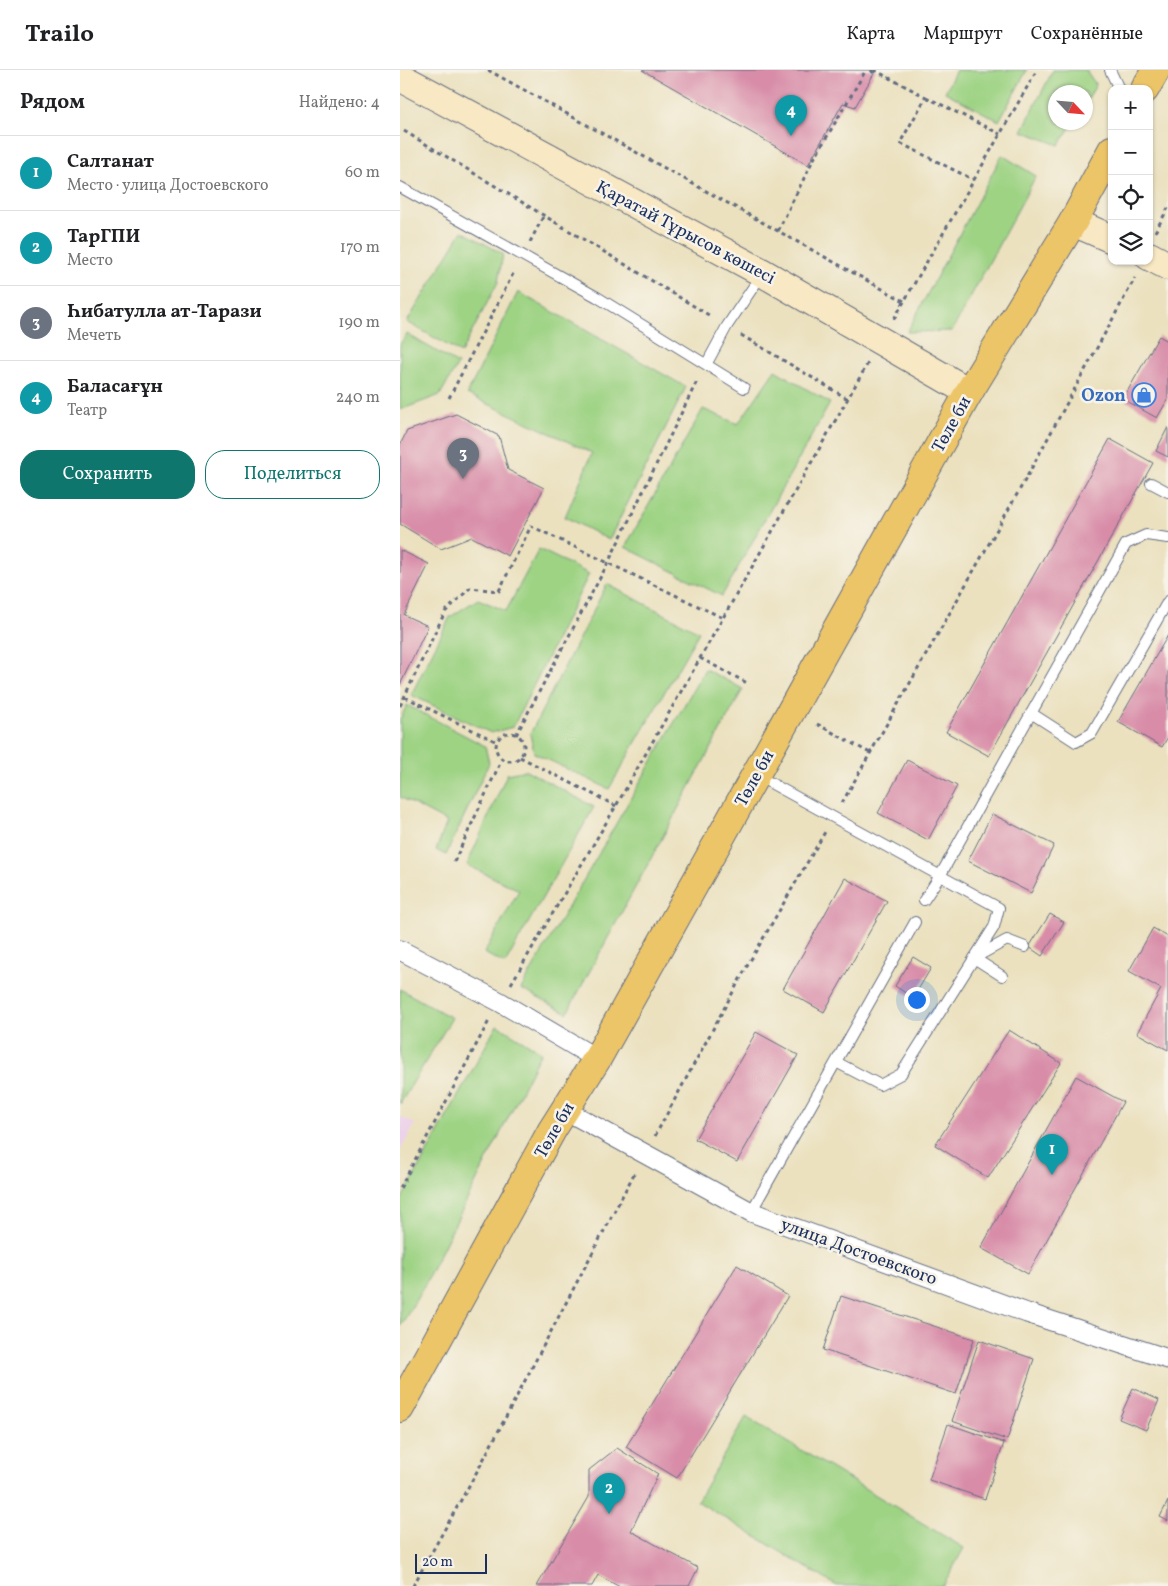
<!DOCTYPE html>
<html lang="ru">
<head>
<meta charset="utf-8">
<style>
	body { margin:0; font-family:Vollkorn,serif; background:#f6f6f6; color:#202124 }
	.controls { position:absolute; right:15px; top:15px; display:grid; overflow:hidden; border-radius:10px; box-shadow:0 1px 4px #0004 }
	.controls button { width:45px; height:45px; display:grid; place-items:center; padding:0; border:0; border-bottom:1px solid #e0e0e0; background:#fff; color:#202124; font:25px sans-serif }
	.compass { position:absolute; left:648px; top:15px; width:45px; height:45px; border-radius:50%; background:#fff; box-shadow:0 1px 4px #0004; rotate:116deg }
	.scale { position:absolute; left:15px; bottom:12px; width:72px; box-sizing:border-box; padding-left:5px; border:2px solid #1b2f5e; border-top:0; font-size:14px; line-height:18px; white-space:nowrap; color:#1b2f5e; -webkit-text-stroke:4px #f7f3e8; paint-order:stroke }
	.you { position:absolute; left:516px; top:929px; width:18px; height:18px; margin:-12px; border:4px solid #fff; border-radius:50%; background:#1a73e8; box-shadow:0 0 0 8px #1a73e833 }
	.badge { display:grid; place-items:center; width:32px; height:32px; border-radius:50%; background:#0f766e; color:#fff; font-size:16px; font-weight:700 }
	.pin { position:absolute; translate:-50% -41px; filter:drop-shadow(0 1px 2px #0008) }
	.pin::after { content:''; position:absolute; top:26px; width:18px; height:15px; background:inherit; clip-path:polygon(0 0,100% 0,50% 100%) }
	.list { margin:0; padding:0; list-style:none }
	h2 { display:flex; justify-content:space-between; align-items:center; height:65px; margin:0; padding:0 20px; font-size:21px }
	h2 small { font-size:16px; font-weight:400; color:#757577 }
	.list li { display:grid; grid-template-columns:32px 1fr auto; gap:15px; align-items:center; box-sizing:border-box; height:75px; padding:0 20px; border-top:1px solid #e0e0e0 }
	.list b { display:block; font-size:19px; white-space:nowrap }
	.list p { margin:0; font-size:16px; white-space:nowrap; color:#757577 }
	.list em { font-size:16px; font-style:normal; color:#757577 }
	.actions { display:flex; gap:10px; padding:15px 20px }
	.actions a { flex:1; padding:11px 0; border:1px solid #0f766e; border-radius:20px; text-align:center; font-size:18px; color:#0f766e }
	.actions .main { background:#0f766e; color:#fff }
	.icon { flex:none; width:28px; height:28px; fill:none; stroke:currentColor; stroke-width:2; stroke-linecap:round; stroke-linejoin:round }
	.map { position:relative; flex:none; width:768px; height:1516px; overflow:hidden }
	header { display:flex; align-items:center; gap:30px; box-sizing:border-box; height:70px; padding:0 25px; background:#fff; border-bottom:1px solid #e0e0e0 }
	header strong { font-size:24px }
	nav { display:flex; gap:28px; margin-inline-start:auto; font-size:18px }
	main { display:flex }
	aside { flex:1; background:#fff }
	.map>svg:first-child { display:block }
</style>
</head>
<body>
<header>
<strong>Trailo</strong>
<nav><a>Карта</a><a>Маршрут</a><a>Сохранённые</a></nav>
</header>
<main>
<aside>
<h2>Рядом<small>Найдено: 4</small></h2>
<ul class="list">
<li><span class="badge" style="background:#0f9aa8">1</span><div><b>Салтанат</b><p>Место · улица Достоевского</p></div><em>60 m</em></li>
<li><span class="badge" style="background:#0f9aa8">2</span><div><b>ТарГПИ</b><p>Место</p></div><em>170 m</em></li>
<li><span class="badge" style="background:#6b7280">3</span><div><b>Һибатулла ат-Тарази</b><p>Мечеть</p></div><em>190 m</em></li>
<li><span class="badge" style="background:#0f9aa8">4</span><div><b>Баласағұн</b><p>Театр</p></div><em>240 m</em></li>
</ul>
<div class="actions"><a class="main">Сохранить</a><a>Поделиться</a></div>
</aside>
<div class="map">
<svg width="768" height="1516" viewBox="0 0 768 1516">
	<rect width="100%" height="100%" fill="#f7f3e8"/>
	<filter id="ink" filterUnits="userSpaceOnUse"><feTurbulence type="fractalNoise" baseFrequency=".02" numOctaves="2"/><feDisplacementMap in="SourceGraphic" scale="10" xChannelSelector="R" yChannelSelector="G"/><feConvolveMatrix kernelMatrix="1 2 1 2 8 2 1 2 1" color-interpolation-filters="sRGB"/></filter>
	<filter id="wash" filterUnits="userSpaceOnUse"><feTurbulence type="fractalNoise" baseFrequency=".0096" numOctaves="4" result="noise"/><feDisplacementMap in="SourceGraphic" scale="20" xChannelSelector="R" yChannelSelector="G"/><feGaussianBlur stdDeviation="1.12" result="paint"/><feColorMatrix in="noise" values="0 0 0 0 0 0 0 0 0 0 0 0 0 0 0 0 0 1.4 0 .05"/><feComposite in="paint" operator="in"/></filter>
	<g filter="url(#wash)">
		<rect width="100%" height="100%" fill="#ebe1bf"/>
		<!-- built -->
		<path fill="#ecd1ea" d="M0 1046 15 1054 0 1081Z"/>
		<!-- green -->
		<path fill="#9ed384" stroke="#5c8171" d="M556 0H627L599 51 545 22Z
			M653 0H686L696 15 686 32V22H656V52L673 53 659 75 622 61Z
			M602 85 636 106 552 261 507 262Z
			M62 161 103 184 98 212 61 283 7 252Z
			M118 222 286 317 209 470 165 447 192 383 67 324Z
			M7 264 58 294 40 325 0 340V274Z
			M375 300 430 333 322 526 225 477 303 339 338 354Z
			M139 479 189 504 113 657 91 663 11 625 50 547 78 529 106 541Z
			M207 514 299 562 209 719 134 683 130 664Z
			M305 599 343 619 167 943 121 919Z
			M7 635 85 676 89 693 46 785 36 780 47 752 0 727V649Z
			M126 700 194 737 105 894 84 883 119 820 67 795 107 704Z
			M0 919 52 948 0 1034Z
			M97 955 141 982 23 1218 0 1257V1132Z
			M346 1347 564 1478 543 1516H437L297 1431Z"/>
		<g id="blocks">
			<!-- building -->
			<path fill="#d88ca8" d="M242 0H476L455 37 443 33 408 95Z
				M759 266 768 271V329L757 348 723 329Z
				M56 344 99 366 108 400 144 418 108 486 72 467 41 479 0 454V375L7 361Z
				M768 357V387L756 381Z
				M710 369 753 393 589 686 546 662Z
				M0 480 29 494 4 545 28 556 0 615Z
				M768 565V667L762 677 718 652Z
				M507 690 557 716 528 770 478 743Z
				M592 744 654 775 631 823 568 791Z
				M445 808 487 831 424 942 383 919Z
				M650 844 664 852 642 886 629 877Z
				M753 858 768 867V980L737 963 761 919 729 901Z
				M513 887 531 898 513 928 495 916Z
				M609 960 661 993 588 1108 535 1075Z
				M356 962 398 985 337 1092 295 1069Z
				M676 1006 723 1032 628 1204 581 1178Z
				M337 1195 388 1226 277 1408 226 1377Z
				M441 1226 574 1269 556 1324 423 1280Z
				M579 1270 634 1289 607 1370 552 1351Z
				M733 1318 759 1330 746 1360 719 1349Z
				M548 1354 604 1373 585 1429 529 1410Z
				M217 1378 258 1404 231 1461 298 1498 289 1516H218L198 1505 192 1516H137L189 1427V1400Z
				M768 1431V1451L760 1447Z"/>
		</g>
	</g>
	<g filter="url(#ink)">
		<use href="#blocks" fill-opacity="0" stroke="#646d80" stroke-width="1"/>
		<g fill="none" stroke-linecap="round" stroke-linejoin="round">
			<!-- lane casing -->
			<g stroke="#646d80" stroke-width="12">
				<path id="lane" d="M710 0 719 19
					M0 117 197 227 344 318
					M307 293 327 256 362 204
					M751 413 768 422
					M631 643 676 672 692 663 768 531
					M356 705 599 838 594 857 501 1004 480 1015 436 992
					M524 830 540 806 726 474 746 465 768 468
					M602 906 574 888 607 870 625 877
					M351 1142 515 852"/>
			</g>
			<!-- street casing -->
			<g stroke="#646d80" stroke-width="21">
				<path id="street" d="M0 880 100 932 197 989
					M165 1040 351 1142 627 1243 768 1289"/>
			</g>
			<!-- secondary casing -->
			<g stroke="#646d80" stroke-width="30">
				<path id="secondary" d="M0 7 363 203 569 322
					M673 152 712 169
					M749 186 768 196"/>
			</g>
			<!-- primary casing -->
			<g stroke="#646d80" stroke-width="30">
				<path id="primary" d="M745 19 756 0
					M0 1338 152 1060 197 989 569 322 673 152 712 80"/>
			</g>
			<!-- path -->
			<path stroke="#646d80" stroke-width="3" stroke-dasharray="4 4" stroke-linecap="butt" d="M88 0 504 231
				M471 0 474 4
				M474 0 526 27 500 73 574 110
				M526 27 600 64
				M4 61 312 247
				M378 161 412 92 466 0
				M755 162 768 138
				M130 172 144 145
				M494 249 637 0
				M341 265 448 329
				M49 328 115 200
				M300 588 349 614
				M5 627 97 672
				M0 636 45 542 70 518 99 521 131 456 323 548
				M417 654 470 683
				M96 677a14 14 0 1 1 28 0a14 14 0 1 1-28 0Z
				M116 665 208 493 298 309
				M120 687 216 736
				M442 733 624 412 735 208
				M54 792 102 689
				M111 914 216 736 468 293
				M255 1066 346 898 425 762
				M0 1118 90 949
				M13 1516 80 1396 235 1102"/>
			<!-- lane -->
			<use href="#lane" stroke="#fff" stroke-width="10"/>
			<!-- street -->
			<use href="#street" stroke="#fff" stroke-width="19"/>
			<!-- secondary -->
			<use href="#secondary" stroke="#f8e8c3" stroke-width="28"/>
			<!-- primary -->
			<use href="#primary" stroke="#edc569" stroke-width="28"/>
		</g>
	</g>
	<!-- icons -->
	<defs>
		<g id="shop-ring" transform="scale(1.25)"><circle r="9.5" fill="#f7f3e8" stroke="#3f7fe0" stroke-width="1.5"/><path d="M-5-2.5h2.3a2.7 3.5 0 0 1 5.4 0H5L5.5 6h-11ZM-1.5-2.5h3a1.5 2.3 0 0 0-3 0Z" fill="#3f7fe0"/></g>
	</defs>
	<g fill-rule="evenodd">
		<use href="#shop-ring" x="744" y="325"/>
	</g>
	<g text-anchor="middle" stroke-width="5" stroke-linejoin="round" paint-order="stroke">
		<!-- street labels -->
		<g font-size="18" fill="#1b2f5e" stroke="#f7f3e8">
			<text transform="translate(286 162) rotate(28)" y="6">Қаратай Тұрысов көшесі</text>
			<text transform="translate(551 354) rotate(-61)" y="6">Төле би</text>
			<text transform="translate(354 708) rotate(-61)" y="6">Төле би</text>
			<text transform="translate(154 1060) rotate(-60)" y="6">Төле би</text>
			<text transform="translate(459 1181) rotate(20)" y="6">улица Достоевского</text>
		</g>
		<!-- shop labels -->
		<g font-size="18" font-weight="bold" fill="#366cbe" stroke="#f7f3e8" text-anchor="end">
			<text x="726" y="331">Ozon</text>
		</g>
	</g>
</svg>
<div class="controls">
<button>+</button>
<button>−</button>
<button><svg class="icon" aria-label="locate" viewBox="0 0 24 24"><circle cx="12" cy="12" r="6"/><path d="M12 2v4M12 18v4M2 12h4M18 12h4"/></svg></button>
<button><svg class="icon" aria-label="layers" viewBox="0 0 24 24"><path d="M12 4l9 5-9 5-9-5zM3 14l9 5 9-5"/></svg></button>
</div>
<svg class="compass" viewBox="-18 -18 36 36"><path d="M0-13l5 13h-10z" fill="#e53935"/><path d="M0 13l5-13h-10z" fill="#757577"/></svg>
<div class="scale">20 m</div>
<div class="you"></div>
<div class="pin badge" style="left:652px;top:1105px;background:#0f9aa8">1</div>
<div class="pin badge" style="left:209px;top:1444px;background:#0f9aa8">2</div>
<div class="pin badge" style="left:63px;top:409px;background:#6b7280">3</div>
<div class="pin badge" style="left:391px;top:66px;background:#0f9aa8">4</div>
</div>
</main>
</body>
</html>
